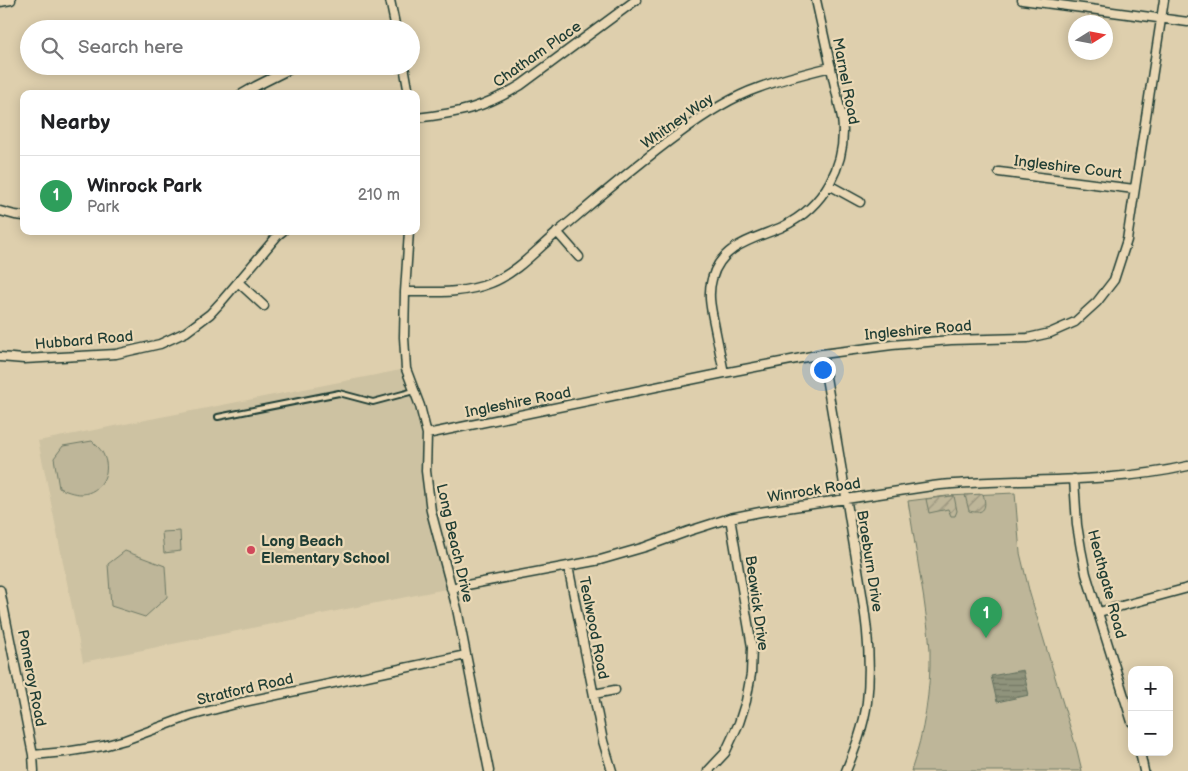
<!DOCTYPE html>
<html lang="en">
<head>
<meta charset="utf-8">
<style>
	body { margin:0; font-family:"Balsamiq Sans",sans-serif; background:#f6f6f6; color:#202124 }
	.controls { position:absolute; right:15px; bottom:15px; display:grid; overflow:hidden; border-radius:10px; box-shadow:0 2px 12px #0003 }
	.controls button { width:45px; height:45px; display:grid; place-items:center; padding:0; border:0; border-bottom:1px solid #e0e0e0; background:#fff; color:#202124; font:25px sans-serif }
	.compass { position:absolute; left:1068px; top:15px; width:45px; height:45px; border-radius:50%; background:#fff; box-shadow:0 2px 12px #0003; rotate:79deg }
	.you { position:absolute; left:822px; top:369px; width:18px; height:18px; margin:-12px; border:4px solid #fff; border-radius:50%; background:#1a73e8; box-shadow:0 0 0 8px #1a73e833 }
	.badge { display:grid; place-items:center; width:32px; height:32px; border-radius:50%; background:#d1495b; color:#fff; font-size:16px; font-weight:700 }
	.pin { position:absolute; translate:-50% -41px; filter:drop-shadow(0 1px 2px #0008) }
	.pin::after { content:''; position:absolute; top:26px; width:18px; height:15px; background:inherit; clip-path:polygon(0 0,100% 0,50% 100%) }
	.list { margin:0; padding:0; list-style:none }
	h2 { display:flex; justify-content:space-between; align-items:center; height:65px; margin:0; padding:0 20px; font-size:21px }
	h2 small { font-size:16px; font-weight:400; color:#757577 }
	.list li { display:grid; grid-template-columns:32px 1fr auto; gap:15px; align-items:center; box-sizing:border-box; height:80px; padding:0 20px; border-top:1px solid #e0e0e0 }
	.list b { display:block; font-size:19px; white-space:nowrap }
	.list p { margin:0; font-size:16px; white-space:nowrap; color:#757577 }
	.list em { font-size:16px; font-style:normal; color:#757577 }
	.icon { flex:none; width:28px; height:28px; fill:none; stroke:currentColor; stroke-width:2; stroke-linecap:round; stroke-linejoin:round }
	.map { position:relative; flex:none; width:1188px; height:771px; overflow:hidden }
	.search { position:absolute; background:#fff; box-shadow:0 2px 12px #0003; left:20px; top:20px; width:400px; height:55px; display:flex; align-items:center; gap:12px; box-sizing:border-box; padding:0 18px; border-radius:28px; color:#757577; font-size:19px }
	.panel { position:absolute; background:#fff; box-shadow:0 2px 12px #0003; left:20px; top:90px; width:400px; height:145px; border-radius:10px }
	.map>svg:first-child { display:block }
</style>
</head>
<body>
<div class="map">
<svg width="1188" height="771" viewBox="0 0 1188 771">
	<defs>
		<pattern id="garden-furrows" width="10" height="10" patternUnits="userSpaceOnUse" patternTransform="scale(1.25)"><rect width="10" height="10" fill="#beb699"/><path d="M-1 1l2-2M0 10L10 0M9 11l2-2" fill="none" stroke="#9a957e"/></pattern>
		<pattern id="water-rules" width="6" height="5" patternUnits="userSpaceOnUse" patternTransform="scale(1.25)"><rect width="6" height="5" fill="#8f937b"/><path d="M0 2.5h6" fill="none" stroke="#747966"/></pattern>
	</defs>
	<rect width="100%" height="100%" fill="#decfad"/>
	<filter id="ink" filterUnits="userSpaceOnUse"><feTurbulence type="fractalNoise" baseFrequency=".02" numOctaves="2"/><feDisplacementMap in="SourceGraphic" scale="10" xChannelSelector="R" yChannelSelector="G"/><feConvolveMatrix kernelMatrix="1 2 1 2 8 2 1 2 1" color-interpolation-filters="sRGB"/></filter>
	<g filter="url(#ink)">
		<!-- built -->
		<path fill="#cdc2a2" d="M406 369 427 434 426 471 451 588 83 662 45 473 38 441Z"/>
		<!-- green -->
		<path fill="#beb699" stroke="#6e7a66" d="M92 441C96 445 102 450 104 456 112 473 100 493 82 494 73 494 66 491 59 488L54 458 63 446Z
			M1015 493 1020 553 1030 594 1077 750 1082 771H911C924 733 931 690 930 650 929 633 926 616 924 600 919 567 913 534 908 501L947 496Z
			M180 531 181 551 164 553 162 532Z
			M125 551 165 566 167 597 145 617 111 606 108 564Z"/>
		<!-- garden -->
		<path fill="url(#garden-furrows)" stroke="#6e7a66" d="M983 494C987 507 985 515 969 511L965 495Z
			M952 496H954L957 511 955 516H951L948 509 929 513 926 499Z"/>
		<!-- water -->
		<path fill="url(#water-rules)" stroke="#62715f" d="M1023 670 1029 695 997 702 991 676Z"/>
		<g fill="none" stroke-linecap="round" stroke-linejoin="round">
			<!-- service casing -->
			<g stroke="#1f3d34" stroke-width="8">
				<path id="service" d="M218 417 339 393 373 402 414 391"/>
			</g>
			<!-- minor casing -->
			<g stroke="#1f3d34" stroke-width="11">
				<path id="minor" d="M390 0 396 29
					M1022 0 1188 22
					M0 2 11 0
					M404 66 409 94
					M242 94 256 86 296 66
					M416 118C459 113 484 108 521 85L636 0
					M999 172 1134 189
					M829 185 860 202
					M0 211 15 215 24 216
					M409 231 405 292 404 337 406 369 420 406 427 434 426 471 431 511 457 609 489 771
					M557 232 579 257
					M238 282 264 306
					M405 292C434 292 463 294 491 283 518 272 537 249 559 231 598 198 636 165 677 135 701 117 729 98 758 88 782 79 806 73 831 67
					M822 354C832 412 842 470 851 528 860 585 874 643 867 702 864 726 855 749 846 771
					M0 357 24 359 116 354 160 344 186 332 210 314 221 302 278 235 283 231
					M724 373C721 358 718 343 715 328 712 312 707 296 712 279 721 245 754 239 782 227 824 207 848 164 842 118L816 0
					M427 434 724 373 822 354 892 345 951 340 1028 338 1050 333 1075 322 1097 302 1114 280 1127 240 1164 0
					M1074 479 1077 525 1081 549 1086 574 1132 722
					M568 566 603 741 612 771
					M451 588 600 560 645 547 689 531 730 518 760 512 932 486C1017 477 1104 485 1188 466
					M0 590 33 755 34 771
					M1099 612 1188 588
					M594 694 615 690
					M1140 752 1144 771
					M33 755 65 752 103 746 125 740 190 716 239 703 466 655
					M708 771 725 753 739 723 746 701 751 674 752 647 730 518"/>
			</g>
			<!-- service -->
			<use href="#service" stroke="#ead8b5" stroke-width="4"/>
			<!-- minor -->
			<use href="#minor" stroke="#ead8b5" stroke-width="8"/>
		</g>
	</g>
	<!-- markers -->
	<circle fill="#d1495b" stroke="#ead8b5" stroke-width="2" cx="251" cy="550" r="5"/>
	<g text-anchor="middle" stroke-width="4.5" stroke-linejoin="round" paint-order="stroke">
		<!-- street labels -->
		<g font-size="15" fill="#1f3d34" stroke="#ead8b5">
			<text transform="translate(537 54) rotate(-35)" y="5">Chatham Place</text>
			<text transform="translate(846 81) rotate(79)" y="5">Marnel Road</text>
			<text transform="translate(677 121) rotate(-35)" y="5">Whitney Way</text>
			<text transform="translate(1068 167) rotate(7)" y="5">Ingleshire Court</text>
			<text transform="translate(918 330) rotate(-5)" y="5">Ingleshire Road</text>
			<text transform="translate(84 340) rotate(-5)" y="5">Hubbard Road</text>
			<text transform="translate(518 402) rotate(-11)" y="5">Ingleshire Road</text>
			<text transform="translate(814 490) rotate(-9)" y="5">Winrock Road</text>
			<text transform="translate(455 543) rotate(77)" y="5">Long Beach Drive</text>
			<text transform="translate(870 561) rotate(81)" y="5">Braeburn Drive</text>
			<text transform="translate(1107 584) rotate(75)" y="5">Heathgate Road</text>
			<text transform="translate(757 603) rotate(82)" y="5">Beawick Drive</text>
			<text transform="translate(594 628) rotate(79)" y="5">Tealwood Road</text>
			<text transform="translate(32 678) rotate(79)" y="5">Pomeroy Road</text>
			<text transform="translate(245 689) rotate(-13)" y="5">Stratford Road</text>
		</g>
		<!-- poi labels -->
		<g font-size="15" font-weight="bold" fill="#1f3d34" stroke="#ead8b5" text-anchor="start">
			<text x="261" y="546">Long Beach<tspan x="261" dy="17">Elementary School</tspan></text>
		</g>
	</g>
</svg>
<div class="controls">
<button>+</button>
<button>−</button>
</div>
<svg class="compass" viewBox="-18 -18 36 36"><path d="M0-13l5 13h-10z" fill="#e53935"/><path d="M0 13l5-13h-10z" fill="#757577"/></svg>
<div class="you"></div>
<div class="pin badge" style="left:986px;top:638px;background:#2e9e5b">1</div>
<div class="search"><svg class="icon" aria-label="search" viewBox="0 0 24 24"><circle cx="10" cy="10" r="6"/><path d="M15 15l6 6"/></svg>Search here</div>
<section class="panel">
<h2>Nearby<small></small></h2>
<ul class="list">
<li><span class="badge" style="background:#2e9e5b">1</span><div><b>Winrock Park</b><p>Park</p></div><em>210 m</em></li>
</ul>
</section>
</div>
</body>
</html>
